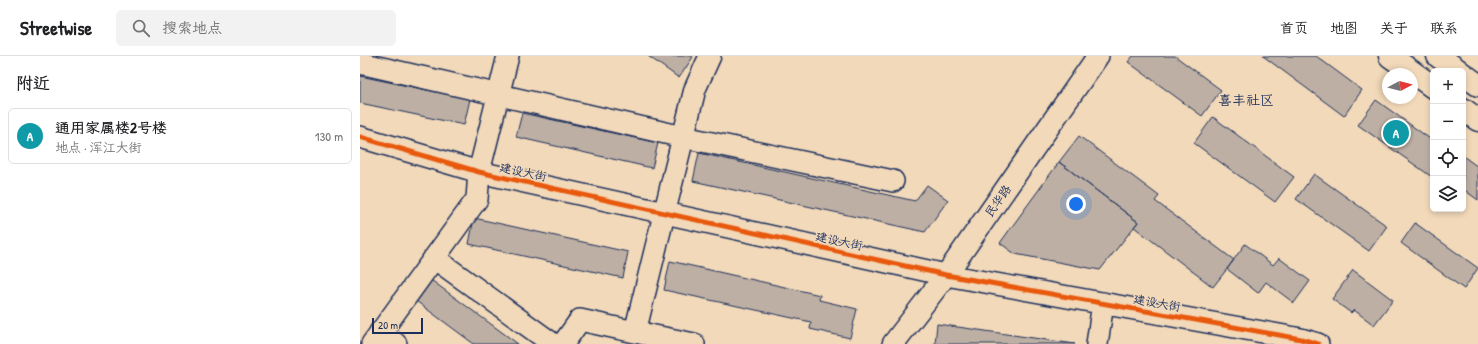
<!DOCTYPE html>
<html lang="zh">
<head>
<meta charset="utf-8">
<style>
	body { margin:0; font-family:"Patrick Hand","LXGW WenKai TC",sans-serif; background:#f2f2f2; color:#202124 }
	.controls { position:absolute; right:12px; top:12px; display:grid; overflow:hidden; border-radius:6px; box-shadow:0 2px 6px #0003 }
	.controls button { width:36px; height:36px; display:grid; place-items:center; padding:0; border:0; border-bottom:1px solid #e0e0e0; background:#fff; color:#202124; font:20px sans-serif }
	.compass { position:absolute; left:1022px; top:12px; width:36px; height:36px; border-radius:50%; background:#fff; box-shadow:0 2px 6px #0003; rotate:83deg }
	.scale { position:absolute; left:12px; bottom:10px; width:51px; box-sizing:border-box; padding-left:4px; border:2px solid #1b2f5e; border-top:0; font-size:11px; line-height:14px; white-space:nowrap; color:#1b2f5e; -webkit-text-stroke:3px #f2d9b9; paint-order:stroke }
	.you { position:absolute; left:716px; top:148px; width:14px; height:14px; margin:-10px; border:3px solid #fff; border-radius:50%; background:#1a73e8; box-shadow:0 0 0 6px #1a73e833 }
	.badge { display:grid; place-items:center; width:26px; height:26px; border-radius:50%; background:#d93025; color:#fff; font-size:13px; font-weight:700 }
	.pin { position:absolute; translate:-50% -50%; border:2px solid #fff; box-shadow:0 1px 4px #0006 }
	.list { margin:0; padding:0; list-style:none }
	h2 { display:flex; justify-content:space-between; align-items:center; height:52px; margin:0; padding:0 16px; font-size:17px }
	h2 small { font-size:13px; font-weight:400; color:#757577 }
	.list li { display:grid; grid-template-columns:26px 1fr auto; gap:12px; align-items:center; box-sizing:border-box; height:56px; margin:0 8px 8px; padding:0 8px; border:1px solid #e0e0e0; border-radius:6px }
	.list b { display:block; font-size:15px; white-space:nowrap }
	.list p { margin:0; font-size:13px; white-space:nowrap; color:#757577 }
	.list em { font-size:13px; font-style:normal; color:#757577 }
	.icon { flex:none; width:22px; height:22px; fill:none; stroke:currentColor; stroke-width:2; stroke-linecap:round; stroke-linejoin:round }
	.map { position:relative; flex:none; width:1118px; height:288px; overflow:hidden }
	header { display:flex; align-items:center; gap:24px; box-sizing:border-box; height:56px; padding:0 20px; background:#fff; border-bottom:1px solid #e0e0e0 }
	header strong { font-size:19px }
	nav { display:flex; gap:22px; margin-inline-start:auto; font-size:14px }
	.search { width:280px; height:36px; background:#f2f2f2; display:flex; align-items:center; gap:10px; box-sizing:border-box; padding:0 14px; border-radius:6px; color:#757577; font-size:15px }
	main { display:flex }
	aside { flex:1; background:#fff }
	.map>svg:first-child { display:block }
</style>
</head>
<body>
<header>
<strong>Streetwise</strong>
<div class="search"><svg class="icon" aria-label="search" viewBox="0 0 24 24"><circle cx="10" cy="10" r="6"/><path d="M15 15l6 6"/></svg>搜索地点</div>
<nav><a>首页</a><a>地图</a><a>关于</a><a>联系</a></nav>
</header>
<main>
<aside>
<h2>附近<small></small></h2>
<ul class="list">
<li><span class="badge" style="background:#0f9aa8">A</span><div><b>通用家属楼2号楼</b><p>地点 · 浑江大街</p></div><em>130 m</em></li>
</ul>
</aside>
<div class="map">
<svg width="1118" height="288" viewBox="0 0 1118 288">
	<rect width="100%" height="100%" fill="#f2d9b9"/>
	<filter id="ink" filterUnits="userSpaceOnUse"><feTurbulence type="fractalNoise" baseFrequency=".025" numOctaves="2"/><feDisplacementMap in="SourceGraphic" scale="8" xChannelSelector="R" yChannelSelector="G"/><feConvolveMatrix kernelMatrix="1 2 1 2 8 2 1 2 1" color-interpolation-filters="sRGB"/></filter>
	<g filter="url(#ink)">
		<!-- building -->
		<path fill="#bdafa3" stroke="#1b2f5e" d="M288 0H331L333 1 319 22Z
			M773 0H815L861 34 842 60 768 6Z
			M903 0H956L1002 34 984 60Z
			M0 20 110 43 104 69 0 47Z
			M1016 44 1073 85V119L1072 121 998 69Z
			M162 57 298 87 292 112 156 81Z
			M853 61 934 121 915 146 834 87Z
			M719 80 799 140 795 145 874 204 853 231 774 171 778 166 699 106Z
			M339 97 555 145 567 129 588 144 565 176 333 125Z
			M1103 100 1118 111V144L1103 133Z
			M699 106 778 166 740 214 655 198 640 187Z
			M954 118 1027 170 1009 195 936 143Z
			M114 162 268 196 263 222 109 188Z
			M1055 167 1118 212 1104 233 1041 187Z
			M885 188 913 209 919 202 950 225 934 247 906 226 898 237 867 213Z
			M310 205 460 239 459 244 497 253 490 282 450 273 451 266 304 234Z
			M993 214 1033 244 1014 269 994 254 991 257 972 243Z
			M71 224 158 288H114L56 245Z
			M577 268 715 288H575Z"/>
		<g fill="none" stroke-linecap="round" stroke-linejoin="round">
			<!-- minor casing -->
			<g stroke="#1b2f5e" stroke-width="24">
				<path id="minor" d="M0 7 323 81 533 125
					M0 81 119 116 586 219 941 283 958 288
					M74 202 193 288
					M20 276 36 288
					M275 276 334 288
					M12 288 117 143 119 116 148 0
					M203 288 220 264 275 276 335 33 350 0
					M533 288 586 219 738 0
					M737 288 743 247"/>
			</g>
			<!-- major casing -->
			<g stroke="#1b2f5e" stroke-width="25">
				<path id="major" d="M1030 0 1073 31
					M1078 0 1099 15
					M1103 18 1118 29
					M1103 53 1118 64"/>
			</g>
			<!-- minor -->
			<use href="#minor" stroke="#f2d9b9" stroke-width="21"/>
			<!-- major -->
			<use href="#major" stroke="#f2d9b9" stroke-width="22"/>
			<!-- cycleway casing -->
			<g stroke="#f2d9b9" stroke-width="8">
				<path id="cycleway" d="M0 81 119 116 586 219 941 283 958 288"/>
			</g>
			<!-- cycleway -->
			<use href="#cycleway" stroke="#e8590c" stroke-width="5"/>
		</g>
	</g>
	<g text-anchor="middle" stroke-width="3" stroke-linejoin="round" paint-order="stroke">
		<!-- street labels -->
		<g font-size="12" fill="#1b2f5e" stroke="#f2d9b9">
			<text transform="translate(163 116) rotate(12)" y="4">建设大街</text>
			<text transform="translate(638 145) rotate(-55)" y="4">民华路</text>
			<text transform="translate(479 185) rotate(12)" y="4">建设大街</text>
			<text transform="translate(797 247) rotate(10)" y="4">建设大街</text>
		</g>
		<!-- quarter labels -->
		<g font-size="14" fill="#1b2f5e" stroke="#f2d9b9">
			<text x="886" y="49">喜丰社区</text>
		</g>
	</g>
</svg>
<div class="controls">
<button>+</button>
<button>−</button>
<button><svg class="icon" aria-label="locate" viewBox="0 0 24 24"><circle cx="12" cy="12" r="6"/><path d="M12 2v4M12 18v4M2 12h4M18 12h4"/></svg></button>
<button><svg class="icon" aria-label="layers" viewBox="0 0 24 24"><path d="M12 4l9 5-9 5-9-5zM3 14l9 5 9-5"/></svg></button>
</div>
<svg class="compass" viewBox="-18 -18 36 36"><path d="M0-13l5 13h-10z" fill="#e53935"/><path d="M0 13l5-13h-10z" fill="#757577"/></svg>
<div class="scale">20 m</div>
<div class="you"></div>
<div class="pin badge" style="left:1036px;top:77px;background:#0f9aa8">A</div>
</div>
</main>
</body>
</html>
